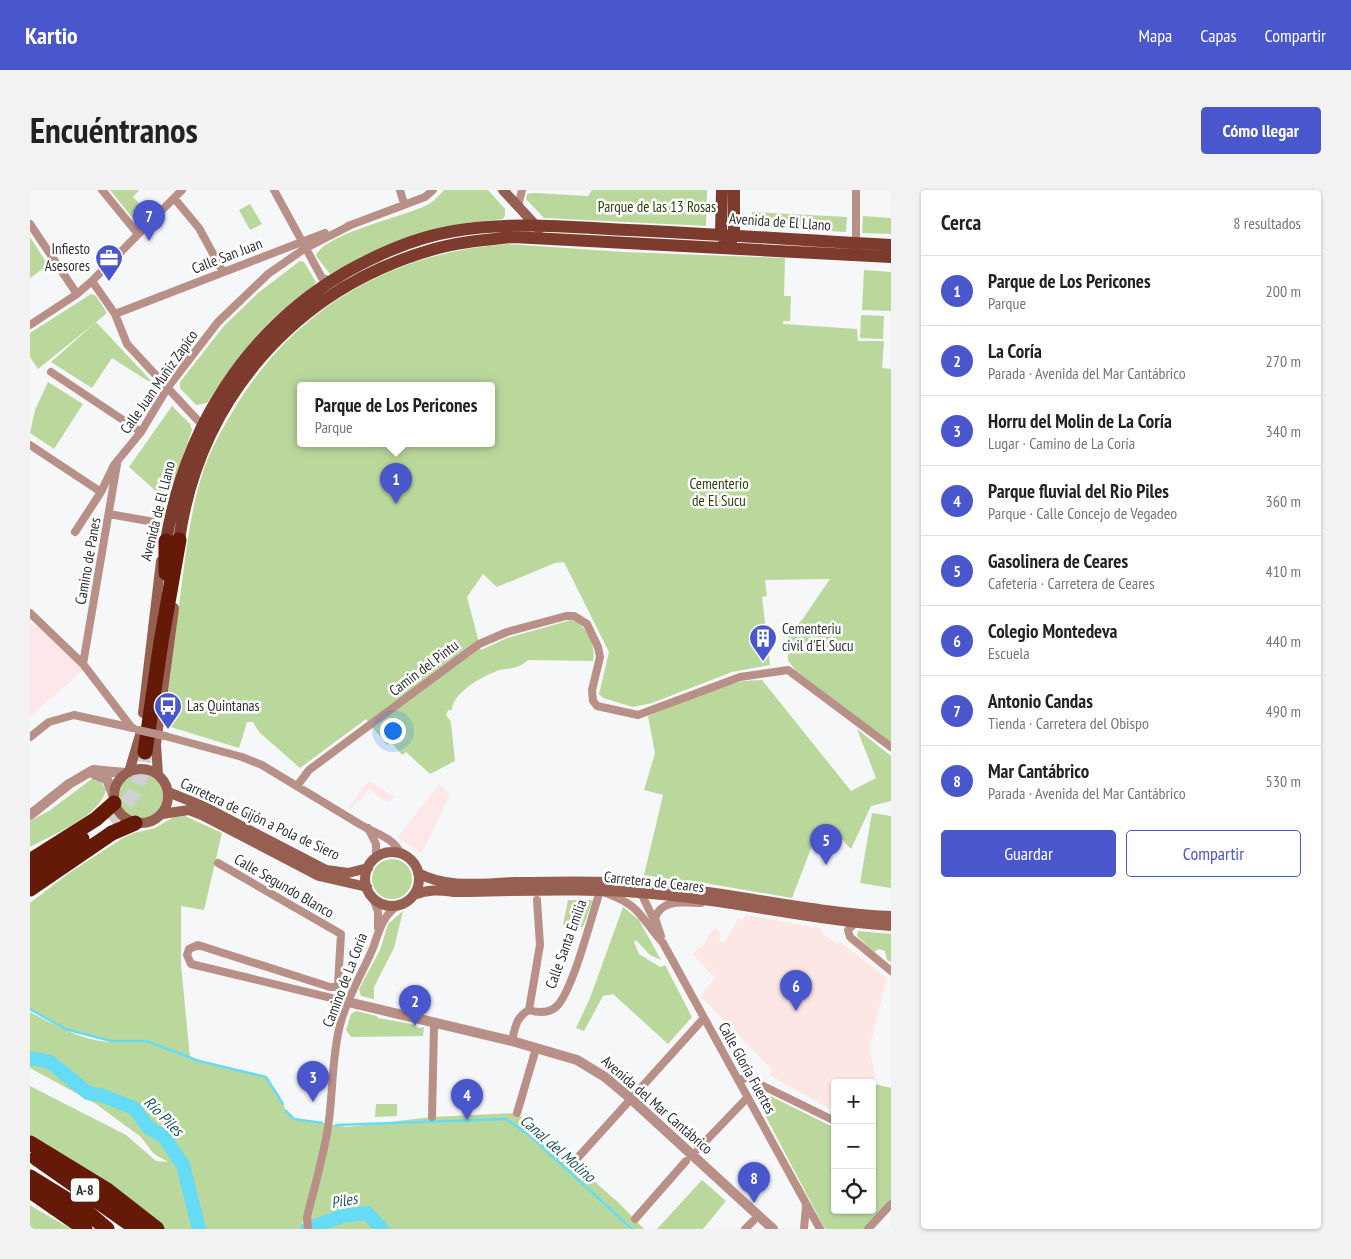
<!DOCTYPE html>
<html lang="es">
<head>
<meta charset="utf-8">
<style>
	body { margin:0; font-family:"PT Sans Narrow",sans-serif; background:#f2f2f2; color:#222 }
	.controls { position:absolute; right:15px; bottom:15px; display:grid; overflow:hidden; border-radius:5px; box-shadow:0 1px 4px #0004 }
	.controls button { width:45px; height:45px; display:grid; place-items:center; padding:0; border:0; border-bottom:1px solid #e0e0e0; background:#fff; color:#222; font:25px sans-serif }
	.you { position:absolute; left:362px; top:540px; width:18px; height:18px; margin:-12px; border:4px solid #fff; border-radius:50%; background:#1a73e8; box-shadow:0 0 0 8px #1a73e833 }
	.badge { display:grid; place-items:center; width:32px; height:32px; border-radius:50%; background:#4a57cc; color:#fff; font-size:16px; font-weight:700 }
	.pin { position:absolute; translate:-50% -41px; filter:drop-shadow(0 1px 2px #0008) }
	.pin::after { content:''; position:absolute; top:26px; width:18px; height:15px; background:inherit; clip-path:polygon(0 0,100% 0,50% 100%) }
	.popup { position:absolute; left:267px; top:192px; width:198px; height:65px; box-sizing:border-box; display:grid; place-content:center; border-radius:5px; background:#fff; filter:drop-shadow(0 1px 4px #0005); font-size:16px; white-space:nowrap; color:#767676 }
	.popup b { font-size:19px; color:#222 }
	.popup::after { content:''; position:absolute; left:50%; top:100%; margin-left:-10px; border:10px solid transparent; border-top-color:#fff }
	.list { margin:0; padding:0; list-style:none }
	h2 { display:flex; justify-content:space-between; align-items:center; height:65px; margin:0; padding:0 20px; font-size:21px }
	h2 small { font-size:16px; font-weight:400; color:#767676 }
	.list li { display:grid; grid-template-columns:32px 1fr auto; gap:15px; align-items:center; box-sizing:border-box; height:70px; padding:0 20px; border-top:1px solid #e0e0e0 }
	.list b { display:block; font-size:19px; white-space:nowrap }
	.list p { margin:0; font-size:16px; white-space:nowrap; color:#767676 }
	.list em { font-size:16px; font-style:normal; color:#767676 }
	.actions { display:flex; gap:10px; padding:15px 20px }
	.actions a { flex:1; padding:11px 0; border:1px solid #4a57cc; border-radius:5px; text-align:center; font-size:18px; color:#4a57cc }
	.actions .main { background:#4a57cc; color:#fff }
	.icon { flex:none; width:28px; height:28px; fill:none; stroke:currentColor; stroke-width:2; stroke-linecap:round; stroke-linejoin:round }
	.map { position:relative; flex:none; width:861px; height:1039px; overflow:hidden; border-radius:5px }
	header { display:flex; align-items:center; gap:30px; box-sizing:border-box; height:70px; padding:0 25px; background:#4a57cc; color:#fff }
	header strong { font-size:24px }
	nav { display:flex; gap:28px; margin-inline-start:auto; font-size:18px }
	.intro { display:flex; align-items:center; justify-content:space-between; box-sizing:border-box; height:120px; padding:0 30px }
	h1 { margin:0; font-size:35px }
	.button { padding:12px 22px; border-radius:5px; background:#4a57cc; color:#fff; font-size:18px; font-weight:700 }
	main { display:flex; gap:30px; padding:0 30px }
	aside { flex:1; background:#fff; border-radius:5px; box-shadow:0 1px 4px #0004 }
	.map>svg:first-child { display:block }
</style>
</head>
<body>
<header>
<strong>Kartio</strong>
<nav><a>Mapa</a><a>Capas</a><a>Compartir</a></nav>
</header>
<div class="intro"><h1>Encuéntranos</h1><a class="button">Cómo llegar</a></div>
<main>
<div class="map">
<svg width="861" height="1039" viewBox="0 0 861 1039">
	<rect width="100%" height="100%" fill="#f6f7f9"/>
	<!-- industrial -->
	<path fill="#fde7e9" d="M0 433 12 439 53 480 0 527Z
		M340 591 365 607 357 613 339 599 331 611 329 610 321 619 319 618 333 597Z
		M409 594 420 605 392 663 367 648Z"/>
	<!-- education -->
	<path fill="#fde7e5" d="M716 725 790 738 794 745 806 753 810 752 857 788 839 860 844 878V894L842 896V893H805V922L739 885 742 880 670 806 685 788 663 765 668 757 671 759 684 738 691 743 689 750 694 752 709 728 712 730Z"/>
	<!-- green -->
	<path fill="#bad89c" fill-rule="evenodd" d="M80 0H109L103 7 110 14 112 24 104 30Z
		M414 0H458L475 19V26L473 29 436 33 352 58 300 84 286 66C293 44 376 26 397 15 404 12 409 5 414 0Z
		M562 0H677L676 36 514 28 496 9 497 4 504 3 558 6Z
		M220 14 232 34 220 40 209 20Z
		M722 22 817 27 816 42 721 37Z
		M833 26 861 28V44L832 43Z
		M0 47 18 75 0 88Z
		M478 54 593 62 755 68 754 106H761L760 131H753V134L827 139 828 151H854L852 178 861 179V554L765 480 758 470V443L772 430 800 389 735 390 737 406 732 407 740 475 702 482 622 513 603 517 573 508 569 504 579 462 534 372 525 373 467 397 453 384 437 407 451 460 477 448 541 430C558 435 566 455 563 471L498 470C486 480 484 477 470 480 454 485 422 503 422 520H418L416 525 421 532 425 571 400 584 376 562 372 565 361 552 357 555 336 529 270 578 229 542 223 532H217L209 558 134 535C140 490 145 445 151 400 156 362 160 323 172 285 179 262 191 241 203 221 263 119 362 62 478 54ZM271 195H461V253H271Z
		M270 71 274 72 286 92 284 97C238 125 206 168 177 213L166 215 150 198V192L194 136 228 103Z
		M834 80 861 82V121L832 120Z
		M61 104 66 106 77 123 66 132 126 196 82 168 62 198 21 172 66 132 8 179 0 167V143Z
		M831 125 854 126 853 149 830 148Z
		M18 192 53 214 24 259 0 243 5 220Z
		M142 216 160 234 162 240 137 311 99 277Z
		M732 490 821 601 846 588 827 539 861 566V611L841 616 821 659 809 646 790 635 762 708 657 690 656 692 614 685 633 605 614 600 625 563 618 526 680 500 713 491Z
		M89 606a22 22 0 1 1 44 0a22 22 0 1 1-44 0Z
		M63 588 70 590 76 600C70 626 22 645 0 657V631L19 621Z
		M842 623 861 626V698L830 693Z
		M155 626 192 643 174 720 151 716V774L160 868 236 887 249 905 257 923 264 929 317 937 402 927 487 923 590 1014 614 1039H277L272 1031V1039H134L0 946V896L96 945 126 971 138 972 124 964 111 947 66 914 0 878V822C29 837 62 857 97 851H81L35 839 0 819V713L39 683 93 648 104 643 125 638 144 627Z
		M342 689a20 20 0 1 1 40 0a20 20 0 1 1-40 0Z
		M538 710H563L553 737 533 735Z
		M593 717 609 730 631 770 620 765 606 750 604 752 609 764 630 777 635 775 662 827 638 854 583 804 573 806 554 841 546 838 560 808Z
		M373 721 364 758 344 797V809L331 806 329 799 350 760 358 734Z
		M828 741 861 744V772L857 770 855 761 849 759 844 762 827 746Z
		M326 821 347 826 348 828 382 834 389 838 394 837 393 846 321 847 316 840 321 824Z
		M844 894 861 898V1009L833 1039H795L724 904 728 900 805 938V1020H842Z
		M346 914H367V926L345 927Z
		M672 990 696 1011 673 1039H627Z
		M0 1015 3 1017 41 1039H0Z"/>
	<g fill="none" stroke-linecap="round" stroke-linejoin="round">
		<!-- stream -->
		<path stroke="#66dbf6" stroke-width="2.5" d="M0 819 35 839 81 851H116L169 871 236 887 253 914
			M256 921 264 929 292 933
			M306 935 476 929 498 944 602 1039"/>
		<!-- river -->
		<path stroke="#66dbf6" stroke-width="14" d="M0 868 20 872 58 903 71 905 104 918 118 937 134 947 153 975 169 1039
			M277 1039 312 1026 337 1023 352 1039"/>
		<!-- motorway-tunnel -->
		<path stroke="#cfd0d1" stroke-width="15" stroke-dasharray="15 8" stroke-linecap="butt" d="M79 629C107 605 110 598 115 562"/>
		<!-- minor -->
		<path stroke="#b89087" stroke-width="8" d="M72 0 108 44
			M244 0 292 88 302 91
			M370 0 374 14
			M144 8 169 38 193 82
			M488 16 492 0
			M0 34 47 104
			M318 36 395 7 403 0
			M826 57V0
			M62 91 85 124 97 154 172 235
			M85 124 295 43
			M0 135 47 104 62 91 152 0
			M21 182 111 242
			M0 255 71 302
			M79 324 124 332
			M45 342 71 302 84 275 111 242 138 197 188 132 238 84 274 59 321 35
			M0 423 53 474 102 538
			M53 474 87 274
			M135 546 212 567 232 575 331 635C345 643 364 648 371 664
			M0 547 19 532 44 525 103 538
			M267 596 279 580 449 454 477 442 536 426H544L557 434 568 457 570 467 562 500 563 511 567 516 608 525 710 487 758 480 861 557
			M338 638 346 654V668
			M188 673 311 744 308 794 307 797H300L168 755 159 759 157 765 161 774 318 812
			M609 699 625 732
			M343 708 348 722V738
			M825 733 818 740 820 747 861 781
			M631 746 625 728C632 708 654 713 671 713
			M499 820 510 755 507 710
			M482 851C485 838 486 827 499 820 509 823 520 824 528 815 544 796 561 728 570 701 611 715 607 723 633 753L790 1039
			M708 890 717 888 805 931
			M487 923 505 862
			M402 927 404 837
			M668 959 717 908
			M543 973 674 828
			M605 1029 656 971
			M278 1039 277 1027C285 995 295 962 299 930 303 898 302 866 310 835 317 807 332 784 343 758 349 741 352 727 367 716
			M715 1039 723 1031
			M774 1039 776 1016
			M838 1039 861 1014"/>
		<!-- tertiary -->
		<path stroke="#b89087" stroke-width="10" d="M64 584 77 589 83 605
			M0 625 39 594 63 580 95 583
			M318 812 482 851 547 870 575 887 600 908 743 1039"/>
		<!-- secondary -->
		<path stroke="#965f51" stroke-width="10" d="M473 0 509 39
			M113 523 131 371
			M84 606a27 27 0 1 1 54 0a27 27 0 1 1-54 0Z
			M99 582 110 545
			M128 585 126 554 144 418
			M138 602 175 617 296 680 318 683 338 678
			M132 624 159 620 172 625 289 686 337 697
			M335 689a27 27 0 1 1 54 0a27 27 0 1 1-54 0Z
			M388 683C417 699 453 693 485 692 529 692 573 690 617 694 699 702 779 722 861 726
			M384 705C398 699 409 700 424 702 494 701 563 698 632 705 709 712 784 731 861 736"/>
		<!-- primary -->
		<path stroke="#7c3b2c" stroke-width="12" d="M692 0 691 44 695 51
			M701 51 704 45V0
			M149 350C169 209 264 100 401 60 428 52 455 50 483 47L861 67
			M136 351C155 238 216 140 316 82 350 63 386 47 424 41 482 31 540 37 598 40 686 44 773 50 861 55"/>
		<!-- motorway -->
		<path stroke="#651907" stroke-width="15" d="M136 383V351
			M115 562 131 452 149 350
			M0 671 66 629 84 613
			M0 684 52 649
			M0 699 82 643 105 633
			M0 953 77 1000 127 1039
			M6 968 107 1039
			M0 987 57 1022 77 1039
			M0 1001 55 1039"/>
		<!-- minor-bridge -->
		<path stroke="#b89087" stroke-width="8" d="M108 540 135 546"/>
	</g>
	<!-- icons -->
	<defs>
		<g id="office-pin" transform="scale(1.4375)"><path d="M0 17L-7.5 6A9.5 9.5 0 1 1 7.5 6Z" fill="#4a57cc" stroke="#fff"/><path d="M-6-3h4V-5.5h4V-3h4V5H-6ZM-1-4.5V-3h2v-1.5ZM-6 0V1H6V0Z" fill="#fff"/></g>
		<g id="building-pin" transform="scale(1.4375)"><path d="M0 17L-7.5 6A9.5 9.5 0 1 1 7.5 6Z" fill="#4a57cc" stroke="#fff"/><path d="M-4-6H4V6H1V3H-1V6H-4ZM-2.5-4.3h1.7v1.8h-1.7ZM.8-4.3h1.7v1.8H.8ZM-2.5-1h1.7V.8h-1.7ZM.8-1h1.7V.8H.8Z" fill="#fff"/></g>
		<g id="bus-pin" transform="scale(1.4375)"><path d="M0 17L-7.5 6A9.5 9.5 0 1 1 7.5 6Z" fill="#4a57cc" stroke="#fff"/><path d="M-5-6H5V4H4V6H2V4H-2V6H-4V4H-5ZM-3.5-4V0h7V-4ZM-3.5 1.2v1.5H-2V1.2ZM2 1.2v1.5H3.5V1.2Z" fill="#fff"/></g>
	</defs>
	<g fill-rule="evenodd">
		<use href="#office-pin" x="79" y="68"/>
		<use href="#building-pin" x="733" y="448"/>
		<use href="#bus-pin" x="138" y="516"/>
	</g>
	<g text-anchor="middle" stroke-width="5" stroke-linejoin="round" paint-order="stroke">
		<!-- shield labels -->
		<rect fill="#fff" stroke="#6f7070" stroke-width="1" x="41" y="988.5" width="28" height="23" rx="4"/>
		<g font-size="14" font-weight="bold" fill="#313233">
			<text x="55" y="1005">A-8</text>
		</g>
		<!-- park labels -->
		<g font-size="15" fill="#2c430a" stroke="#fff">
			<text x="627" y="22">Parque de las 13 Rosas</text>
			<text x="689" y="299">Cementerio<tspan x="689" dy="17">de El Sucu</tspan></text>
		</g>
		<!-- street labels -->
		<g font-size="15" fill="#313233" stroke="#fff">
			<text transform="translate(750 32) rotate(4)" y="5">Avenida de El Llano</text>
			<text transform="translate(197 66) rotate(-21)" y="5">Calle San Juan</text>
			<text transform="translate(129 192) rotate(-55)" y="5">Calle Juan Muñíz Zapico</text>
			<text transform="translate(128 321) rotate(-76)" y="5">Avenida de El Llano</text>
			<text transform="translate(58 371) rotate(-80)" y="5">Camino de Panes</text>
			<text transform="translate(394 478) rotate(-37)" y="5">Camin del Pintu</text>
			<text transform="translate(230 629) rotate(25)" y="5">Carretera de Gijón a Pola de Siero</text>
			<text transform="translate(624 692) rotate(6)" y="5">Carretera de Ceares</text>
			<text transform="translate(254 696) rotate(30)" y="5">Calle Segundo Blanco</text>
			<text transform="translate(536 754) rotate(-70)" y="5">Calle Santa Emilia</text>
			<text transform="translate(315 790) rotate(-69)" y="5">Camino de La Coría</text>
			<text transform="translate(717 878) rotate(61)" y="5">Calle Gloria Fuertes</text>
			<text transform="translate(627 915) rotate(41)" y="5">Avenida del Mar Cantábrico</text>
		</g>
		<!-- poi labels -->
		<g font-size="15" fill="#313233" stroke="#fff" text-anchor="start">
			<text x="60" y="64" text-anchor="end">Infiesto<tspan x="60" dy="17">Asesores</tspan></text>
			<text x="752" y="444">Cementeriu<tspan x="752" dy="17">civil d'El Sucu</tspan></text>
			<text x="157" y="521">Las Quintanas</text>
		</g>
		<!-- water labels -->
		<g font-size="16" font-style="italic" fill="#275965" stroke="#fff">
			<text transform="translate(134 926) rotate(45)" y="6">Río Piles</text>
			<text transform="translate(528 958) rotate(41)" y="6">Canal del Molino</text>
			<text transform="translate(314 1010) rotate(-11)" y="6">Piles</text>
		</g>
	</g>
</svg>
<div class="controls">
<button>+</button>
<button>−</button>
<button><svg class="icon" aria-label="locate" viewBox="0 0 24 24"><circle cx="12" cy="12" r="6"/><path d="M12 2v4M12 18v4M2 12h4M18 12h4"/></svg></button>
</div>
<div class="you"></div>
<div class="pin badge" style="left:366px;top:314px">1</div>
<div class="popup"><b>Parque de Los Pericones</b>Parque</div>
<div class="pin badge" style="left:385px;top:836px">2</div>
<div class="pin badge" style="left:283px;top:912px">3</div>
<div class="pin badge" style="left:437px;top:930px">4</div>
<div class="pin badge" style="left:796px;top:675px">5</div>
<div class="pin badge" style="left:766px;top:821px">6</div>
<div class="pin badge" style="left:119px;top:51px">7</div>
<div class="pin badge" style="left:724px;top:1013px">8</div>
</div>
<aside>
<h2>Cerca<small>8 resultados</small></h2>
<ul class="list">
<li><span class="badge">1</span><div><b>Parque de Los Pericones</b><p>Parque</p></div><em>200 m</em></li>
<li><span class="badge">2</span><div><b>La Coría</b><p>Parada · Avenida del Mar Cantábrico</p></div><em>270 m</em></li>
<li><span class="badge">3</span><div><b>Horru del Molin de La Coría</b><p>Lugar · Camino de La Coría</p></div><em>340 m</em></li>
<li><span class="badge">4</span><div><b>Parque fluvial del Rio Piles</b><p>Parque · Calle Concejo de Vegadeo</p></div><em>360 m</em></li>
<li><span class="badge">5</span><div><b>Gasolinera de Ceares</b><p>Cafetería · Carretera de Ceares</p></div><em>410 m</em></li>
<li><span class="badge">6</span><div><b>Colegio Montedeva</b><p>Escuela</p></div><em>440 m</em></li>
<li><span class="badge">7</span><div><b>Antonio Candas</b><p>Tienda · Carretera del Obispo</p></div><em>490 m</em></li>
<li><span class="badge">8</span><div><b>Mar Cantábrico</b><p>Parada · Avenida del Mar Cantábrico</p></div><em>530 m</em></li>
</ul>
<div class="actions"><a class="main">Guardar</a><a>Compartir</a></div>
</aside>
</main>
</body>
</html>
